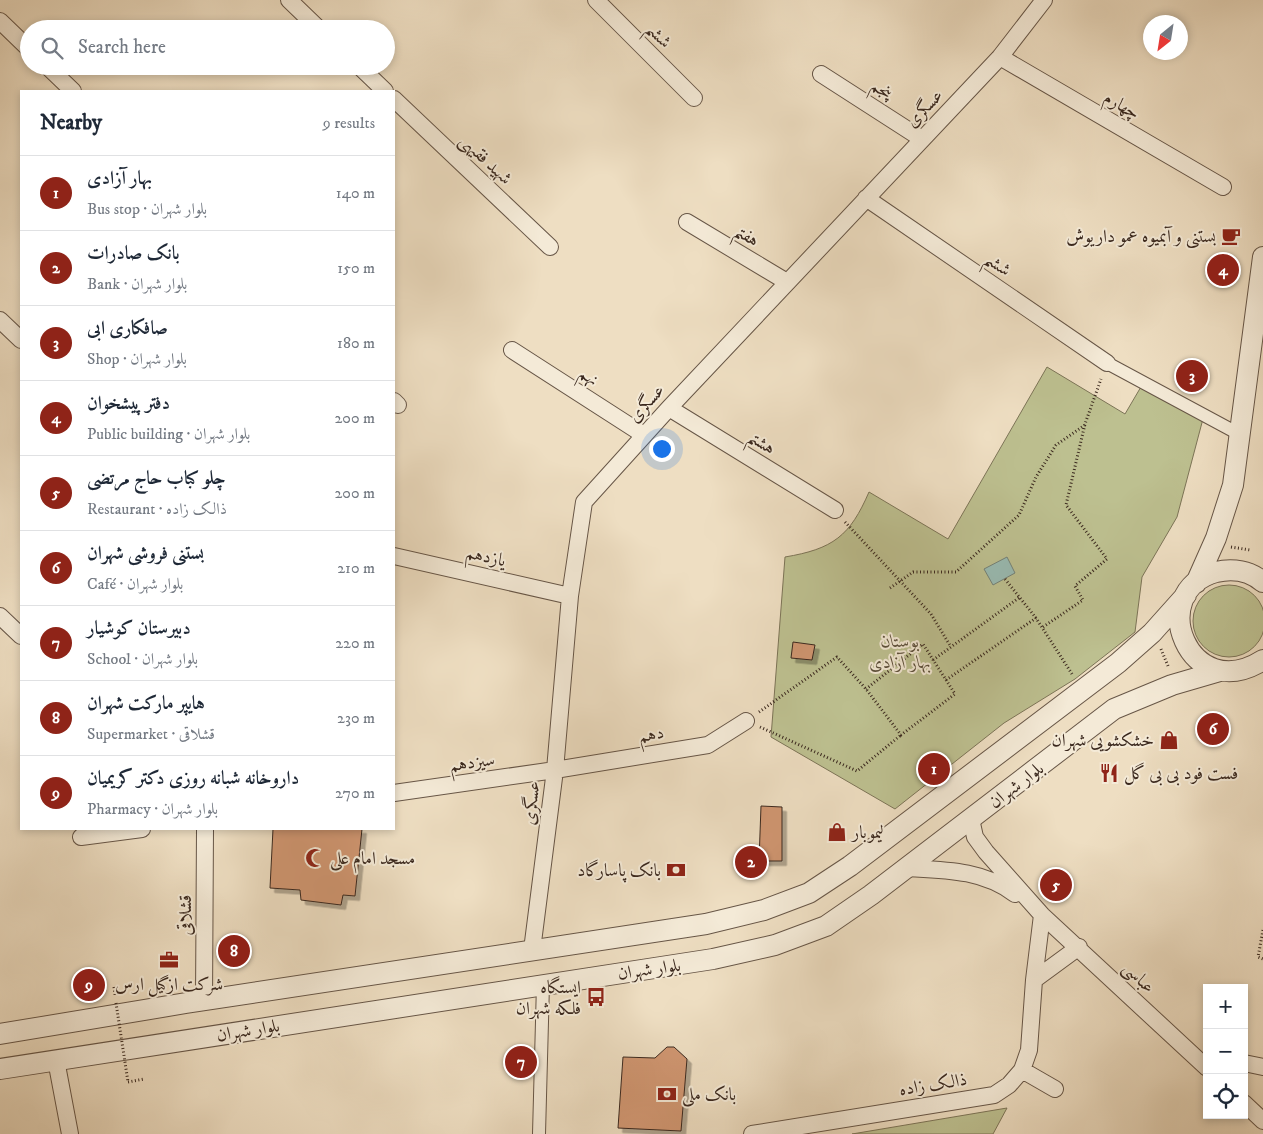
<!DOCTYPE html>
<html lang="en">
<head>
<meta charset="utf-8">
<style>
	body { margin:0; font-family:"IM FELL DW Pica",Amiri,serif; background:#f2f2f3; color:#1f2937 }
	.controls { position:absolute; right:15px; bottom:15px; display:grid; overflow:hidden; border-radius:0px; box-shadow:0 2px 8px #0003 }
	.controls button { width:45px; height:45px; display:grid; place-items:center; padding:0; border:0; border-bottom:1px solid #e0e1e3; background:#fff; color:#1f2937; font:25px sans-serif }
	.compass { position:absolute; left:1143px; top:15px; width:45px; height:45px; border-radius:50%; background:#fff; box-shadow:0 2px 8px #0003; rotate:210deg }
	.you { position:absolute; left:661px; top:448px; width:18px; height:18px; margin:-12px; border:4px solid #fff; border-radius:50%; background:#1a73e8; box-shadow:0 0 0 8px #1a73e833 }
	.badge { display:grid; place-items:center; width:32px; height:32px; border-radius:50%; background:#8f2418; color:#fff; font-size:16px; font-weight:700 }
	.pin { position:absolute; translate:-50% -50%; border:2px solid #fff; box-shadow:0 1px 5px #0006 }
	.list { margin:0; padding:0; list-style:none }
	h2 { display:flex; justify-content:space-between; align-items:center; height:65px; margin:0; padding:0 20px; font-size:21px }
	h2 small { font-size:16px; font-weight:400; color:#747a83 }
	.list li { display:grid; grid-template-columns:32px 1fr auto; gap:15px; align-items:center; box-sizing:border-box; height:75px; padding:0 20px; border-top:1px solid #e0e1e3 }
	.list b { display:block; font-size:19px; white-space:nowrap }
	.list p { margin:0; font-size:16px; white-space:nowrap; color:#747a83 }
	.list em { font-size:16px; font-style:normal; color:#747a83 }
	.icon { flex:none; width:28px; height:28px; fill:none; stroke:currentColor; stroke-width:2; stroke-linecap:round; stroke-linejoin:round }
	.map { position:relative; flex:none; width:1263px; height:1134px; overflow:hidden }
	.search { position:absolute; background:#fff; box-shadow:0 2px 8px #0003; left:20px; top:20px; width:375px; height:55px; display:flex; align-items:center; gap:12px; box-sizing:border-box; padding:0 18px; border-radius:28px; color:#747a83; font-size:19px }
	.panel { position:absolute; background:#fff; box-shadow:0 2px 8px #0003; left:20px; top:90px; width:375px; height:740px; border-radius:0px }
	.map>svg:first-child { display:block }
</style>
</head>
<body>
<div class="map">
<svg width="1263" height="1134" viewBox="0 0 1263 1134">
	<defs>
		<filter id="shadow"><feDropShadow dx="4.5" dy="4.5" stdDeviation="0" flood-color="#0004"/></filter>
	</defs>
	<rect width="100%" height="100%" fill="#eedec2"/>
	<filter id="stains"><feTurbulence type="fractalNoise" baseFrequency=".004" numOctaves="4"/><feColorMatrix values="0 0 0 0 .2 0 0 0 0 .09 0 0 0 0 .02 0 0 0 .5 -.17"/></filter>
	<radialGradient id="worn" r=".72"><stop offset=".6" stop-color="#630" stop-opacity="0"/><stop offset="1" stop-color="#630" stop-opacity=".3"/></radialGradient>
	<!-- green -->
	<path fill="#bdc090" stroke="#7c7457" d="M1047 367 1125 414 1145 380 1204 415 1177 517 1142 577 1135 632 1075 679 1004 723 895 809 771 737 785 557C833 549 850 536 869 492L948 539Z
		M1193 621a36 36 0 1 1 72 0a36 36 0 1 1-72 0Z
		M1007 1108 993 1134H852Z"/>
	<!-- water -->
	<path fill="#99bcb4" stroke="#738178" d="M1007 557 1015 573 993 585 984 569Z"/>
	<!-- building -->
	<path fill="#d09671" stroke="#3a281e" filter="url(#shadow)" d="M793 642 815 645 812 660 791 658Z
		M761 806 782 807V861H759Z
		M273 829H362L355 896 343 895 341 905 301 900 300 890 270 888Z
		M667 1047H674L687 1059 681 1131 618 1128 623 1057 655 1058Z"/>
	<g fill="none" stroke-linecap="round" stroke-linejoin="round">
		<!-- pedestrian casing -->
		<g stroke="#675647" stroke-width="14">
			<path id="pedestrian" d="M1107 363 1239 434
				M539 1134 543 984"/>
		</g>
		<!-- minor casing -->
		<g stroke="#675647" stroke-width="18">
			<path id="minor" d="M289 0 319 29
				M596 0 694 98
				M0 21 29 49
				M1000 57 1223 187
				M47 66 73 91
				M359 66 385 91
				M821 74 922 139
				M394 99 550 247
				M866 198 1107 363
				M687 222 787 282
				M0 320 21 340
				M512 350 644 435
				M394 401 398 405
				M669 408 835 510
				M394 556 570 596
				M0 616 21 636
				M394 793 555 770 708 745 746 721
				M971 819 975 837 986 852 1042 915 1207 1068
				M81 837 142 829
				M907 868C946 870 983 870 1015 894
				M532 950 555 770 570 596 584 502 669 408 1000 57 1044 0
				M1034 980 1079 947
				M204 1001 205 829
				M56 1060 70 1134
				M1244 1063 1263 1067
				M1022 1070 1055 1089
				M1244 1103 1263 1121
				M752 1134 994 1095 1009 1085 1022 1070 1029 1050 1034 980 1042 915"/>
		</g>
		<!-- tertiary casing -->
		<g stroke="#675647" stroke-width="22">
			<path id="tertiary" d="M1263 582C1250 571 1233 568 1216 572 1144 592 1189 707 1263 660
				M1196 583 1216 538 1233 485 1263 257
				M0 1034 186 1003 706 924 764 910 809 893 850 866 1118 663 1152 633 1186 595
				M0 1069 713 959 775 945 826 926 871 895 1114 709 1172 685 1220 671"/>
		</g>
		<!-- path -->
		<path stroke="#3a281e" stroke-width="3" stroke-dasharray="1 2.5" stroke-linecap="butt" d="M845 522 931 614 951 647
			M1231 547 1250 550
			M1005 579 1036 618
			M890 588 913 572H956L1019 515 1036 477 1056 445 1085 425
			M1043 627 1083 600 1075 586 1107 559 1066 505 1085 424 1101 379
			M1161 649 1168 666
			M933 660 1020 597
			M946 680 1036 618 1072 674
			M759 712 837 657 866 689 901 735 955 694 923 644 866 689
			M760 727 857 771 901 735
			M1263 930 1258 957 1263 959
			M114 987 115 995
			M128 1082 144 1079"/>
		<!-- pedestrian -->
		<use href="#pedestrian" stroke="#f4ead7" stroke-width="12"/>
		<!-- minor -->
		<use href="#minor" stroke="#f4ead7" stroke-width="16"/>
		<!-- tertiary -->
		<use href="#tertiary" stroke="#f4ead7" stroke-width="20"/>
		<!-- path-bridge -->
		<path stroke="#3a281e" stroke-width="3" stroke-dasharray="1 2.5" stroke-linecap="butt" d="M116 1003 128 1082"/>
	</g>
	<!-- icons -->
	<defs>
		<g id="cafe-bare" transform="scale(1.5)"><path d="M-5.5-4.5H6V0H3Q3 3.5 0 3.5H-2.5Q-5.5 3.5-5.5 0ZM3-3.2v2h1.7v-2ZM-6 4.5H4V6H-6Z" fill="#8f2418" stroke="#f4ead7" stroke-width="2.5" paint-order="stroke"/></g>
		<g id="shop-bare" transform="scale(1.5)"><path d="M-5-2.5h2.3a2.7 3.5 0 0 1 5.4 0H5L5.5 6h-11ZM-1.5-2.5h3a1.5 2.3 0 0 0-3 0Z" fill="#8f2418" stroke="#f4ead7" stroke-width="2.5" paint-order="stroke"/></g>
		<g id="restaurant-bare" transform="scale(1.5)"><path d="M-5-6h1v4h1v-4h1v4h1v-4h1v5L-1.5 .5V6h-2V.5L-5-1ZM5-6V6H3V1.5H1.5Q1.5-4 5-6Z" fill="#8f2418" stroke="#f4ead7" stroke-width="2.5" paint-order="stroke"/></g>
		<g id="mosque-bare" transform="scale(1.5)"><path d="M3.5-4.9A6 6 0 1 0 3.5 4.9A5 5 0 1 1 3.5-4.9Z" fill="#8f2418" stroke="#f4ead7" stroke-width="2.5" paint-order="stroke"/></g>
		<g id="bank-bare" transform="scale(1.5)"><path d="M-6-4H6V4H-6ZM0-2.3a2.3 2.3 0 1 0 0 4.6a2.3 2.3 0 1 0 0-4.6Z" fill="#8f2418" stroke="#f4ead7" stroke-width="2.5" paint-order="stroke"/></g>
		<g id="office-bare" transform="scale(1.5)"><path d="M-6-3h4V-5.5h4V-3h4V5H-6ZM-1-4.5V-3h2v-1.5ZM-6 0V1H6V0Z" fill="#8f2418" stroke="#f4ead7" stroke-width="2.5" paint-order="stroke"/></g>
		<g id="bus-bare" transform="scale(1.5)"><path d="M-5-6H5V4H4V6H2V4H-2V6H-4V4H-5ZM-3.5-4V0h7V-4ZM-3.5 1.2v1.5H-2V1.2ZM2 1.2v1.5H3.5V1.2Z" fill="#8f2418" stroke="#f4ead7" stroke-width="2.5" paint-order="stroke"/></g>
	</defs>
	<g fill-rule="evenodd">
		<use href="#cafe-bare" x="1231" y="236"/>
		<use href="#shop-bare" x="1169" y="740"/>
		<use href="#restaurant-bare" x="1109" y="773"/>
		<use href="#shop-bare" x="837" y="832"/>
		<use href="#mosque-bare" x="315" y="858"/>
		<use href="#bank-bare" x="676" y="870"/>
		<use href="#office-bare" x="169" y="960"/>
		<use href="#bus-bare" x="596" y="997"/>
		<use href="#bank-bare" x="667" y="1094"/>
	</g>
	<g text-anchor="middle" stroke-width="4" stroke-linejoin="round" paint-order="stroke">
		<!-- street labels -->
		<g font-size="18" fill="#3a281e" stroke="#f4ead7">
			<text transform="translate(659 35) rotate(45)" y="6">ششم</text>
			<text transform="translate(882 89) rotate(32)" y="6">پنجم</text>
			<text transform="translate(1122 105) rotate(30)" y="6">چهارم</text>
			<text transform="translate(924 108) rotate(-46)" y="6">عسگری</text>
			<text transform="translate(486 159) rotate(43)" y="6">شهید فقیهی</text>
			<text transform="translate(747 235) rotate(31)" y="6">هفتم</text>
			<text transform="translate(998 264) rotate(34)" y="6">ششم</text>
			<text transform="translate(589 376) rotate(33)" y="6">نهم</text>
			<text transform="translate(646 403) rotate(-48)" y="6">عسگری</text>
			<text transform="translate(762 442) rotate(32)" y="6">هشتم</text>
			<text transform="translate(486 556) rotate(13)" y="6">یازدهم</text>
			<text transform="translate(651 734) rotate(-10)" y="6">دهم</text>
			<text transform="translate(472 762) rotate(-8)" y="6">سیزدهم</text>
			<text transform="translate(1016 785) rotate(-37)" y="6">بلوار شهران</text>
			<text transform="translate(531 803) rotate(-83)" y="6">عسگری</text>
			<text transform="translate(185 915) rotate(-90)" y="6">قشلاقی</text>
			<text transform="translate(649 969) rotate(-8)" y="6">بلوار شهران</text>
			<text transform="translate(1139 977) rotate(44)" y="6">عباسی</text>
			<text transform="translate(248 1030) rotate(-9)" y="6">بلوار شهران</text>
			<text transform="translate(933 1084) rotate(-9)" y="6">ذالک زاده</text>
		</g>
		<!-- poi labels -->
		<g font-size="18" fill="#3a281e" stroke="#f4ead7" text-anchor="end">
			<text x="1216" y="242">بستنی و آبمیوه عمو داریوش</text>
			<text x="1154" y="746">خشکشویی شهران</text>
			<text x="1124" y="779" text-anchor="start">فست فود بی بی گل</text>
			<text x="852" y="838" text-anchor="start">لیموبار</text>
			<text x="330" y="864" text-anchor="start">مسجد امام علی</text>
			<text x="661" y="876">بانک پاسارگاد</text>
			<text x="169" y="990" text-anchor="middle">شرکت ازگیل ارس</text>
			<text x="581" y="993">ایستگاه<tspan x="581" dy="21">فلکه شهران</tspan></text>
			<text x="682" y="1100" text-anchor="start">بانک ملی</text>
		</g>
		<!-- park labels -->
		<g font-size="18" font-style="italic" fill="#5b4e3a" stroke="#f4ead7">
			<text x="900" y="647">بوستان<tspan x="900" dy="21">بهار آزادی</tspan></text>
		</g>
	</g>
	<rect width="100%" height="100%" filter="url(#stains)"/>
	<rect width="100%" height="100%" fill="url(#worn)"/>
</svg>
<div class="controls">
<button>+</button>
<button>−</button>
<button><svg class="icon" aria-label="locate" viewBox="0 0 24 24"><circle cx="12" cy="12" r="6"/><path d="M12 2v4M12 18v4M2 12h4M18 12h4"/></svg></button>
</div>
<svg class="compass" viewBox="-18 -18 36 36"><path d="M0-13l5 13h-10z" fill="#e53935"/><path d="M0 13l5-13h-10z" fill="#747a83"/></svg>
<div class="you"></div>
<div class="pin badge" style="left:934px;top:769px">1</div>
<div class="pin badge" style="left:751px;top:862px">2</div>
<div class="pin badge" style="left:1192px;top:376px">3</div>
<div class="pin badge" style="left:1223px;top:270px">4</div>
<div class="pin badge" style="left:1056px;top:885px">5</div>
<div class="pin badge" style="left:1213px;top:729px">6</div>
<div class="pin badge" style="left:521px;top:1062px">7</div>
<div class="pin badge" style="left:234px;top:951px">8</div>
<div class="pin badge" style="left:89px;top:985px">9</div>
<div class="search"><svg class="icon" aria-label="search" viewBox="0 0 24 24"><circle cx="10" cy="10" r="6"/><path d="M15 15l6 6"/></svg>Search here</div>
<section class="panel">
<h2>Nearby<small>9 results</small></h2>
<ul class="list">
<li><span class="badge">1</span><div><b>بهار آزادی</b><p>Bus stop · بلوار شهران</p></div><em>140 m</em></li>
<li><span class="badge">2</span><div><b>بانک صادرات</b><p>Bank · بلوار شهران</p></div><em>150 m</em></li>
<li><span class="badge">3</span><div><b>صافکاری ابی</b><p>Shop · بلوار شهران</p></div><em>180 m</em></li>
<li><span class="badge">4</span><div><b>دفتر پیشخوان</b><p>Public building · بلوار شهران</p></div><em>200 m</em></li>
<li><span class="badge">5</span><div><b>چلو کباب حاج مرتضی</b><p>Restaurant · ذالک زاده</p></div><em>200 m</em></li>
<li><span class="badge">6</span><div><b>بستنی فروشی شهران</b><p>Café · بلوار شهران</p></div><em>210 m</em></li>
<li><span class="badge">7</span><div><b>دبیرستان کوشیار</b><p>School · بلوار شهران</p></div><em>220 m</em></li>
<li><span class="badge">8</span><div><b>هایپر مارکت شهران</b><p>Supermarket · قشلاقی</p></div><em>230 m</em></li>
<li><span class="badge">9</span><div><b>داروخانه شبانه روزی دکتر کریمیان</b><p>Pharmacy · بلوار شهران</p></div><em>270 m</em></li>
</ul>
</section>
</div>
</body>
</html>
